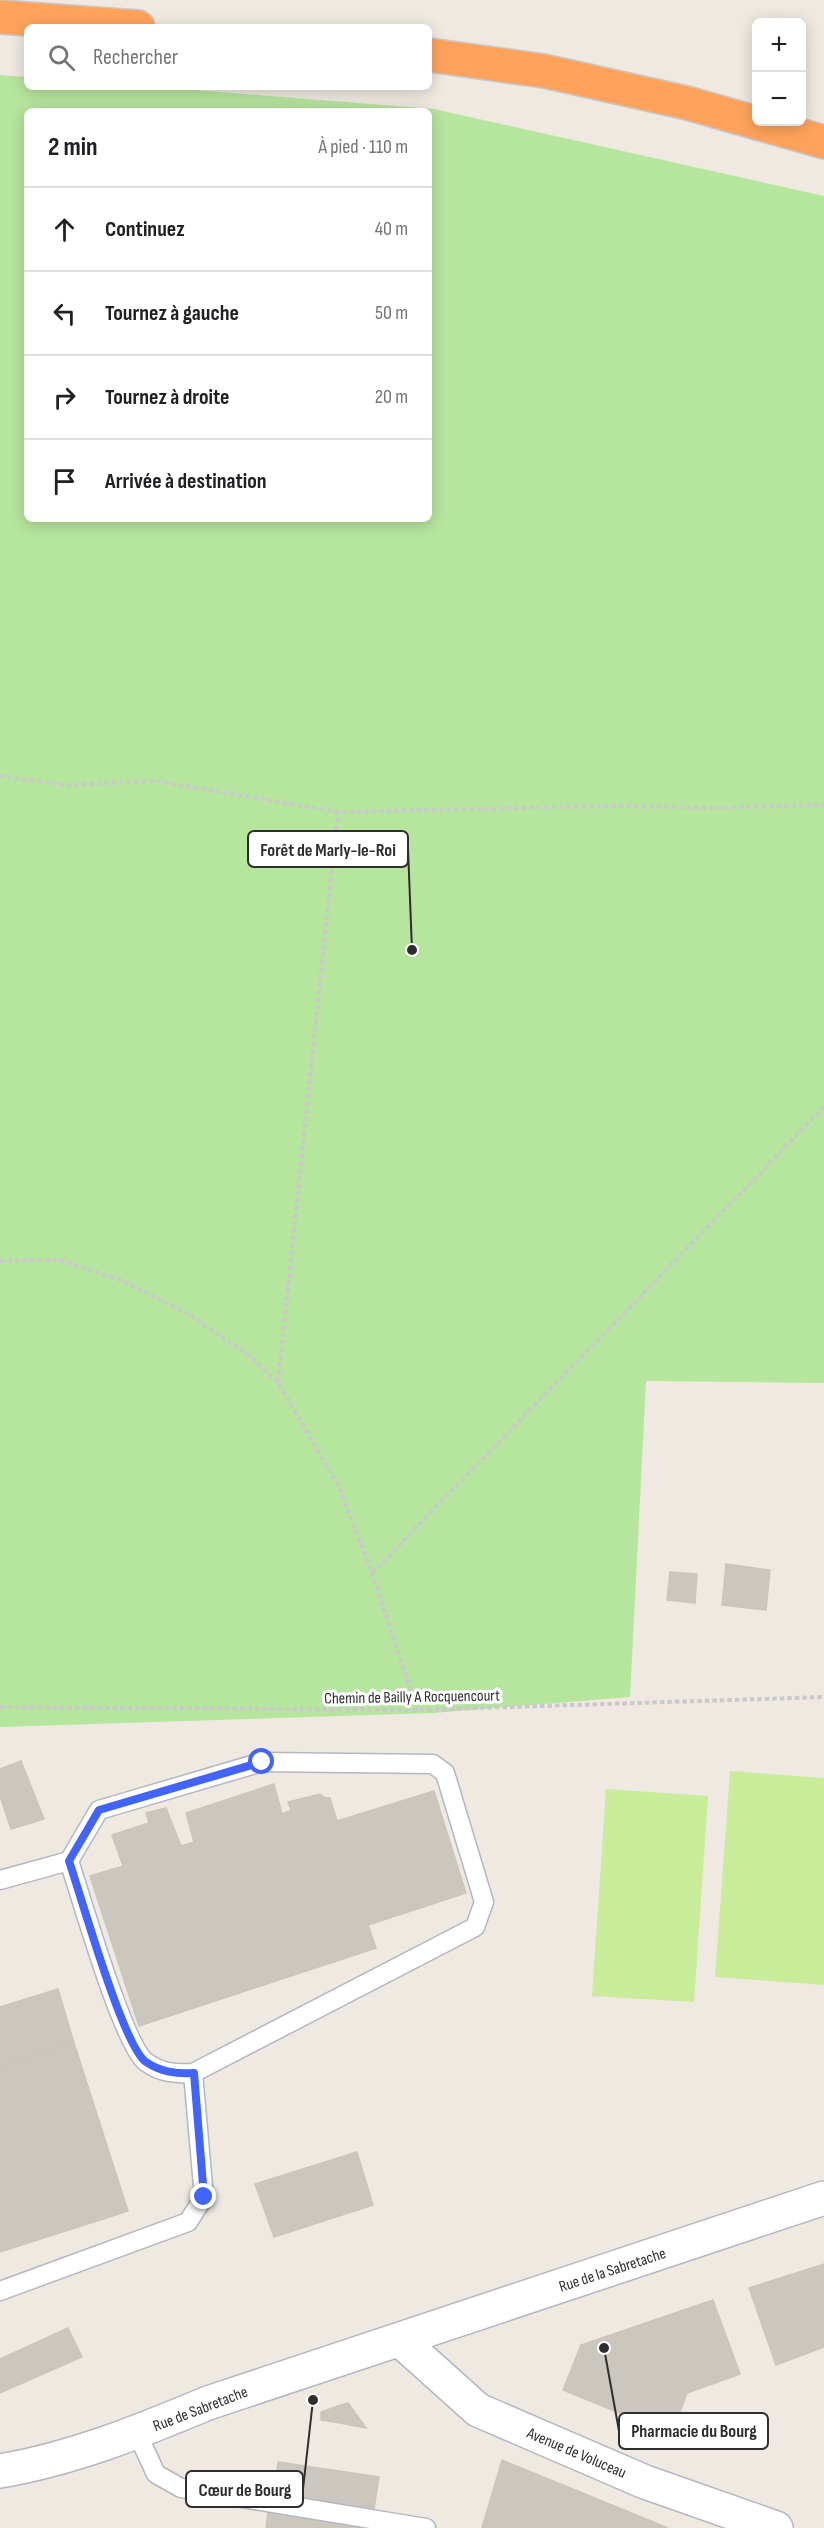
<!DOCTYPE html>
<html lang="fr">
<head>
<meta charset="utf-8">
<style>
	body { margin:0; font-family:"Sofia Sans Condensed",sans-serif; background:#f2f2f2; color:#202124 }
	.controls { position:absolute; right:18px; top:18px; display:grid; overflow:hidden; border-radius:9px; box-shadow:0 3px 15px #0003 }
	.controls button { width:54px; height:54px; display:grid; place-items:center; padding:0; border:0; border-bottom:2px solid #e0e0e0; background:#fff; color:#202124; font:30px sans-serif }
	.stop { position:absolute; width:18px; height:18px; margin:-14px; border:4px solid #4264fb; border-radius:50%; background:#fff }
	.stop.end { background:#4264fb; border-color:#fff; box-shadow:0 2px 6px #0008 }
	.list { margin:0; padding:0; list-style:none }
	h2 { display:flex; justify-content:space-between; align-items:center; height:78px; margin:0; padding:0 24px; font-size:26px }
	h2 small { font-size:20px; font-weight:400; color:#757577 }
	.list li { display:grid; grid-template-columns:39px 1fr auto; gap:18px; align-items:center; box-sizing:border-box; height:84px; padding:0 24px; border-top:2px solid #e0e0e0 }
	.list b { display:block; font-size:22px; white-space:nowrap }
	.list em { font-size:20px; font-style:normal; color:#757577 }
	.icon { flex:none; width:33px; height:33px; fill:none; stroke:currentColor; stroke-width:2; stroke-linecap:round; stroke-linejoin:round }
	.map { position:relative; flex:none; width:824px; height:2528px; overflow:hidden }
	.search { position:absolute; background:#fff; box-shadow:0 3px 15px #0003; left:24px; top:24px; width:408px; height:66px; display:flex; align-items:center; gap:15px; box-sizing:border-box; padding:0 21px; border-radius:9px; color:#757577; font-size:22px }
	.panel { position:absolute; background:#fff; box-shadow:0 3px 15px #0003; left:24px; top:108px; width:408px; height:414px; border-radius:9px }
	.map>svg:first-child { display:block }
</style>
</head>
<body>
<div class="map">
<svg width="824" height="2528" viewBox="0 0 824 2528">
	<rect width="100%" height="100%" fill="#efe9e1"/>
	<!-- green -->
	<path fill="#b6e59e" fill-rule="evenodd" d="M0 75 27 77V87H156L434 109 824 196V1383L646 1381 630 1697 433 1713 0 1727ZM27 111H429V519H27Z"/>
	<!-- pitch -->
	<path fill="#c9ec9a" d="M730 1771 824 1778V1985L715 1977Z
		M606 1789 708 1796 694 2002 592 1996Z"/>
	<!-- building -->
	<path fill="#cbc7bf" stroke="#cbc5ba" stroke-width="1.5" d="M726 1564 770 1570 766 1610 722 1605Z
		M670 1572 697 1574 695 1603 667 1600Z
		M21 1761 44 1819 11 1829 0 1796V1769Z
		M274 1784 282 1814 291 1810 288 1802 320 1794 325 1798H330L337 1821 434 1791 466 1893 368 1925 376 1948 139 2026 90 1876 123 1866 112 1835 149 1823 146 1813 166 1808 181 1846 194 1842 186 1813Z
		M58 1989 74 2043 0 2066V2007Z
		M74 2043 128 2211 0 2252V2066Z
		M357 2152 373 2205 274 2237 255 2184Z
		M824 2264V2347L776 2365 749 2288Z
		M713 2300 740 2374 687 2393 672 2434 563 2390 581 2345Z
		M68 2328 82 2357 0 2393V2359Z
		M348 2403 366 2428 334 2422 335 2407Z
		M335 2407 334 2422 321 2420V2412Z
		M502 2460 668 2528H482Z
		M278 2462 379 2477 374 2509 273 2493Z
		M319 2500 366 2508 364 2526 375 2528H266L268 2512 317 2519Z"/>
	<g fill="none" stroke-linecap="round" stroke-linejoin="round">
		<!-- lane casing -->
		<g stroke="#b4b7c1" stroke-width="21">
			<path id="lane" d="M0 1880 69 1861 99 1810 262 1762 433 1764 445 1773 484 1902 475 1927 193 2073C176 2074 161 2073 146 2062 123 2045 81 1896 69 1861
				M0 2291 188 2222 204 2197 193 2073
				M137 2433 156 2474 181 2488 426 2528"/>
		</g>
		<!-- street casing -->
		<g stroke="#b4b7c1" stroke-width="36">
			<path id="street" d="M400 2340 478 2410 645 2482 776 2528"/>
		</g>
		<!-- secondary casing -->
		<g stroke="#b4b7c1" stroke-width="36">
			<path id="secondary" d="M0 2471C72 2459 141 2431 208 2403L824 2198"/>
		</g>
		<!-- highway casing -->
		<g stroke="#c9c9c9" stroke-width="36">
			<path id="highway" d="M0 17 138 27
				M429 55 544 71 687 103 824 142"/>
		</g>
		<!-- path -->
		<path stroke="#c9c9c9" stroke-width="4" stroke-dasharray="4.5 3" stroke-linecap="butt" d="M0 776 66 785 156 781 338 812 616 806 708 808 824 805
			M0 1261 59 1260 121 1280 185 1312 250 1356 278 1383 339 1487 372 1573 417 1709
			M278 1382 338 812
			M372 1573 824 1107
			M0 1707 417 1710 824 1697"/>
		<!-- lane -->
		<use href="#lane" stroke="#fff" stroke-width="18"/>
		<!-- street -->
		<use href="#street" stroke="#fff" stroke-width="33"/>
		<!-- secondary -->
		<use href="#secondary" stroke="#fff" stroke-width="33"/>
		<!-- highway -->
		<use href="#highway" stroke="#ffa35c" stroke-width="33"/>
	</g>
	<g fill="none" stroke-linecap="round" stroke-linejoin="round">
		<!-- route -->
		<path stroke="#4264fb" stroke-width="8" d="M204 2197 194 2073C176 2074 161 2072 146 2062 123 2046 81 1896 69 1861L99 1810 262 1762"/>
	</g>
	<g text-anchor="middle" stroke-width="6" stroke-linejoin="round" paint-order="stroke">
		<!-- street labels -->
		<g font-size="16" fill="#2e2e2e" stroke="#fff">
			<text transform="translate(412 1696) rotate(-1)" y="6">Chemin de Bailly A Rocquencourt</text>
			<text transform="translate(612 2269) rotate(-18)" y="6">Rue de la Sabretache</text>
			<text transform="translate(200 2408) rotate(-21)" y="6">Rue de Sabretache</text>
			<text transform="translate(577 2452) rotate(23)" y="6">Avenue de Voluceau</text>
		</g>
	</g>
	<!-- callouts -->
	<path fill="none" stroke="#2e2e2e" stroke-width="2" d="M412 950L408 849M604 2348L619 2431M313 2400L303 2489"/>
	<g fill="#2e2e2e" stroke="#fff" stroke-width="2">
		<circle cx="412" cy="950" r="6"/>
		<circle cx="604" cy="2348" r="6"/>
		<circle cx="313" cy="2400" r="6"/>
	</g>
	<g fill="#fff" stroke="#2e2e2e" stroke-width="2">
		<rect x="248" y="831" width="160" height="36" rx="6"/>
		<rect x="619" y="2413" width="149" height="36" rx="6"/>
		<rect x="186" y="2471" width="117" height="36" rx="6"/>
	</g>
	<g font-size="18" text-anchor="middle" font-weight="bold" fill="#2e2e2e">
		<text x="328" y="856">Forêt de Marly-le-Roi</text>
		<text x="694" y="2437">Pharmacie du Bourg</text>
		<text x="245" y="2496">Cœur de Bourg</text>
	</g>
</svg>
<div class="controls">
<button>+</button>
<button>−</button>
</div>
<div class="stop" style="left:262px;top:1762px"></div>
<div class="stop end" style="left:204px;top:2197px"></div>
<div class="search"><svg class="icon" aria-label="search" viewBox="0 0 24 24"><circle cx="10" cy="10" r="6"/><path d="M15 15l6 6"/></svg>Rechercher</div>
<section class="panel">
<h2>2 min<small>À pied · 110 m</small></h2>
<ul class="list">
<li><svg class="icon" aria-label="ahead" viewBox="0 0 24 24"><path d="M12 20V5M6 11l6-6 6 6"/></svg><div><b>Continuez</b></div><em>40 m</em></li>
<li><svg class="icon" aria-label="left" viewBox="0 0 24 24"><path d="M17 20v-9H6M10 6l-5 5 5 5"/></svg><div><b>Tournez à gauche</b></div><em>50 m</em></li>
<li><svg class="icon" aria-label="right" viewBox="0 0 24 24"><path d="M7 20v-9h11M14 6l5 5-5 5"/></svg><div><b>Tournez à droite</b></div><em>20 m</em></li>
<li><svg class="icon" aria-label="arrive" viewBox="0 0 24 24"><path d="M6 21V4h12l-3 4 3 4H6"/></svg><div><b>Arrivée à destination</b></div></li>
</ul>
</section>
</div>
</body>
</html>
